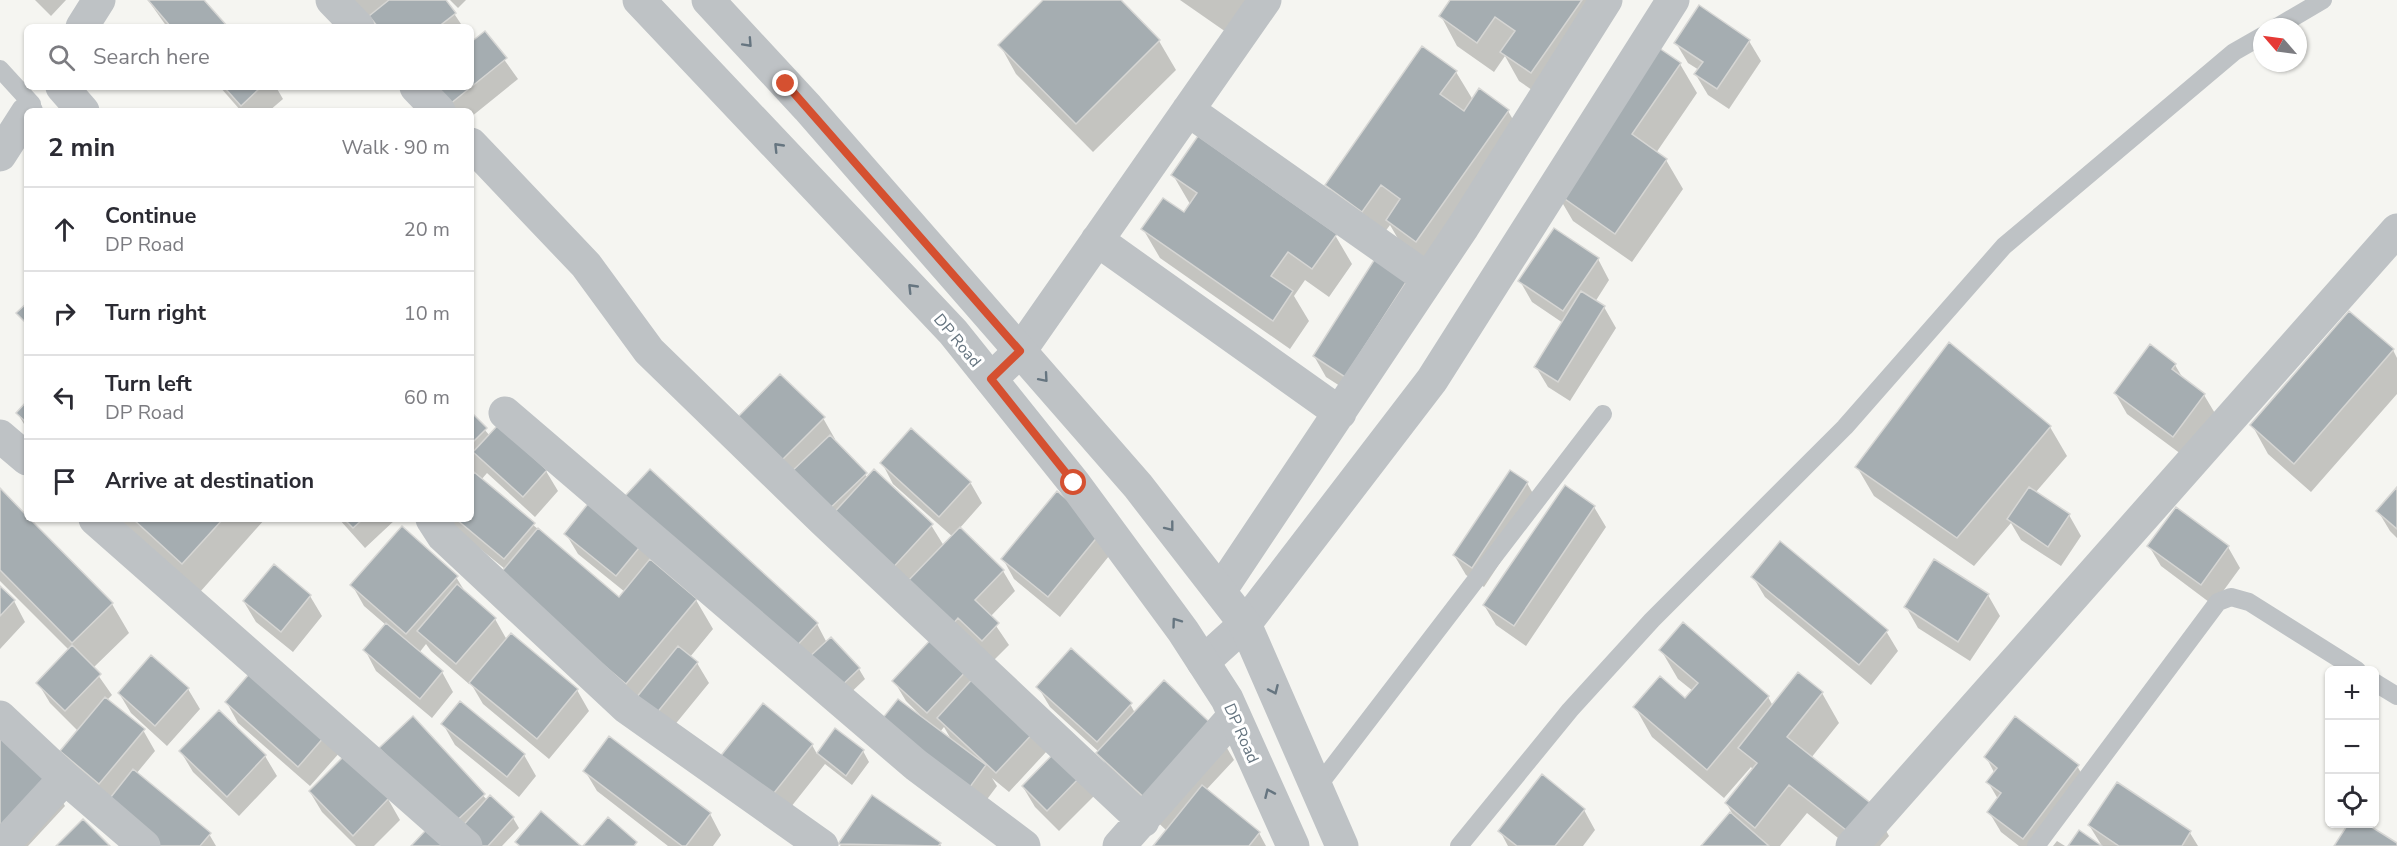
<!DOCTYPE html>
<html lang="en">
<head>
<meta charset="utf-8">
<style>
	body { margin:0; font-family:"Nunito Sans",sans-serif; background:#f2f2f3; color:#2b2b33 }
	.controls { position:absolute; right:18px; bottom:18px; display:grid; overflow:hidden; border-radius:9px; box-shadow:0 2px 4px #0004 }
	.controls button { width:54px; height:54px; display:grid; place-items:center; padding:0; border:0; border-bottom:2px solid #e1e1e2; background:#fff; color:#2b2b33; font:30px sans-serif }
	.compass { position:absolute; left:2253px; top:18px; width:54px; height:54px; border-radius:50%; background:#fff; box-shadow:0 2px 4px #0004; rotate:298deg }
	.stop { position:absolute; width:18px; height:18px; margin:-14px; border:4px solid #d55030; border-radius:50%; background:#fff }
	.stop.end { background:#d55030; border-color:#fff; box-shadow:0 2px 6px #0008 }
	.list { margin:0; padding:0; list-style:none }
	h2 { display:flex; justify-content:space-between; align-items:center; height:78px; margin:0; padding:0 24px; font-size:26px }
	h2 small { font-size:20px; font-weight:400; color:#7c7c81 }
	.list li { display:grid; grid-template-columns:39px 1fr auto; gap:18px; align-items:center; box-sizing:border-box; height:84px; padding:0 24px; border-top:2px solid #e1e1e2 }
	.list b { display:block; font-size:22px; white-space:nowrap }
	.list p { margin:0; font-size:20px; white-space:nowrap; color:#7c7c81 }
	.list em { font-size:20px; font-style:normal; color:#7c7c81 }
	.icon { flex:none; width:33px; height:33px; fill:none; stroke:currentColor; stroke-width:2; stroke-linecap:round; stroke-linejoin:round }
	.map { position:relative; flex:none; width:2397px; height:846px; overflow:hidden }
	.search { position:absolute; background:#fff; box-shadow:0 2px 4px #0004; left:24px; top:24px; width:450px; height:66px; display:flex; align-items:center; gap:15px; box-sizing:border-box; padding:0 21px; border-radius:9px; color:#7c7c81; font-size:22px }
	.panel { position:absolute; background:#fff; box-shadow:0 2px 4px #0004; left:24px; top:108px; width:450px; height:414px; border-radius:9px }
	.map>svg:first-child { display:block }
</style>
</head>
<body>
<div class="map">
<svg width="2397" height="846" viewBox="0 0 2397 846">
	<rect width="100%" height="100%" fill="#f5f5f1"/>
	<!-- shadow -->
	<path fill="#0003" fill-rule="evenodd" d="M35 0H66L51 16Z
		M148 0H202L226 27H167Z
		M340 0H445L463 27H378L372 17Z
		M450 0H466L458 8Z
		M1045 0H1119L1159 41 1176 70 1093 152 1016 74 1000 45Z
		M1180 0H1248L1226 32Z
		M1452 0H1619L1548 101 1519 81 1505 56 1494 72 1457 46 1441 16Z
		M485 33 518 79 471 117V111H453L442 98 471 87V44Z
		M1749 41 1761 61 1729 109 1708 95 1696 75 1699 70 1688 63 1676 43Z
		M1680 64 1697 93 1656 153 1666 160 1683 189 1632 262 1573 221 1556 192Z
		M1456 72 1473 100 1508 111 1525 140 1433 270 1404 249 1390 225 1379 240 1343 214 1327 185Z
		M220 87H276L283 99 269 111H241Z
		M1173 175 1335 235 1352 264 1329 297 1305 280 1294 296 1309 321 1290 349 1160 258 1143 229 1184 214 1190 204Z
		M1598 259 1609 280 1595 302 1604 307 1616 328 1570 401 1548 387 1536 367 1563 323 1532 302 1520 281Z
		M1411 274 1357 397 1326 377 1314 356Z
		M2151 346 2175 365 2184 380 2204 395 2216 415 2185 457 2127 414 2115 393Z
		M2393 350 2397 358V394L2311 492 2268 454 2252 425Z
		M27 403V429L18 414Z
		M471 414 490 436 498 427 546 471 558 491 535 517 487 473 481 480 619 599 625 592 578 554 566 534 642 544 654 565 696 600 713 629 690 657 697 663 709 683 664 738 505 569 457 530 451 519H471Z
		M823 418 835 439 834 440 868 478 931 525 944 546 953 537 893 484 882 463 970 482 982 503 959 529 1003 571 1015 591 990 617 1009 645 994 660 748 442Z
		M2050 427 2067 456 2035 493 2069 515 2081 536 2061 566 2021 540 2011 523 1974 566 1874 496 1857 467Z
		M650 471 817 624 827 643 831 639 859 669 865 679 842 701Z
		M1510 472 1527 483 1539 504 1484 587 1466 575 1454 555Z
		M2397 489V538L2390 531 2378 511Z
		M0 490 112 604 129 633 93 668 112 695 107 700 143 730 155 751 136 774 209 834 216 846H149L73 772 62 751 78 731 50 703 38 683 69 650 0 581Z
		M1057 493 1113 551 1060 617 1014 579 1003 559Z
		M1594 507 1606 527 1526 646 1496 625 1484 605Z
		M119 519H265L200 592Z
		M339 519H396L365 548Z
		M2149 546 2228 547 2240 568 2213 605 2161 566Z
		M456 577 467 595 495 619 507 640 511 635 577 690 589 711 549 759 483 704 470 682 469 684 431 651 426 644 419 653 442 672 453 692 432 718 376 671 365 650 386 625 364 606 352 585Z
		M1753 577 1886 631 1898 651 1871 685 1765 597Z
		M0 588 14 601 25 622 0 649Z
		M1988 595 2000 616 1970 661 1918 628 1906 607Z
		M310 596 322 616 293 652 256 622 244 602Z
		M935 637 1047 751 1009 792 992 778 997 786 979 810 919 714 906 701 894 681ZM944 727 952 741 940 732Z
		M1661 650 1768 697 1773 706 1799 674 1822 693 1839 723 1811 758 1872 806 1889 836 1880 846H1848L1807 813 1780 846H1703L1732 813 1726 803 1753 770 1751 767 1724 798 1652 737 1635 707 1686 700 1693 691 1678 679Z
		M258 667 341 751 310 786 238 723 227 703Z
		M1038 687 1130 704 1135 713 1217 731 1234 760 1206 790 1259 833 1266 846H1155L1167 831 1115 782 1099 752 1050 707Z
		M188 689 200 709 167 746 131 713 119 693Z
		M460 703 524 755 536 776 519 797 455 745 443 724Z
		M413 719 488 801 513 818 519 828 502 846H475L469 840Z
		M835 730 863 751 869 762 852 785 825 764 779 822 729 783 812 745 817 754Z
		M181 752 265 756 277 776 239 816 193 772Z
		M1986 757 2077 766 2089 786 2044 846H2019L2001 832 1989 812 1998 799 1988 782 1995 774Z
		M585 771 710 814 721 835 713 846H668L597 791Z
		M1083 774 1095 795 1059 831 1035 807 1023 787Z
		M48 777 65 806 28 846H0Z
		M2117 784 2190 833 2198 846H2102L2089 825Z
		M310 792 388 799 400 820 374 846H356L322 812Z
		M872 797 940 844 941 846H840Z
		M1584 810 1595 830 1583 846H1508L1500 831Z
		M2057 841 2065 846H2053Z"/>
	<!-- building -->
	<path fill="#a5adb1" stroke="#d6d6d4" stroke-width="1.5" d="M148 0H204L228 27H171Z
		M389 0H446L456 13 438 27H378L369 16Z
		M1043 0H1121L1160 40 1076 124 998 45Z
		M1450 0H1582L1531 73 1500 52 1515 31 1495 17 1477 43 1439 16Z
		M1699 5 1750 40 1717 89 1694 74 1703 62 1674 43Z
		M485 31 507 58 450 104 436 87H471V42Z
		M1422 46 1457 71 1440 94 1464 111 1479 88 1509 110 1416 242 1386 220 1400 199 1381 185 1362 212 1325 185Z
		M1656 46 1681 63 1632 134 1667 159 1615 234 1555 192Z
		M224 87H261L241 106Z
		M1198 136 1337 234 1312 269 1288 252 1271 276 1293 291 1273 321 1141 229 1163 198 1184 212 1197 193 1171 175Z
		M1554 228 1599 258 1563 311 1518 281Z
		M1380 251 1412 273 1345 377 1313 356Z
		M1581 291 1605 306 1558 382 1534 367Z
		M27 303V324L16 313Z
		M2349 311 2394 349 2294 464 2250 425Z
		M1949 342 2051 426 1957 538 1855 467Z
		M2150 344 2176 364 2172 369 2205 394 2173 437 2114 393Z
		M780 374 825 417 778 464 734 421Z
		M27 401V423L16 413Z
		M471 412 487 428 471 444Z
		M498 425 547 470 523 497 473 452Z
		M911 428 971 482 939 517 880 463Z
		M830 435 867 473 825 513 788 475Z
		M650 469 818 623 793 650 625 496Z
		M874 469 933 524 888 573 829 518Z
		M1510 470 1528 482 1472 568 1453 555Z
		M474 472 535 523 504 559 456 519H471V476Z
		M1565 485 1595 506 1514 626 1483 605Z
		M2029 487 2070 514 2048 547 2007 519Z
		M2397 487V529L2376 511Z
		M0 488 27 516V519H30L113 603 72 643 0 570Z
		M1057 491 1103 530 1048 597 1001 559Z
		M591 500 643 543 616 576 564 534Z
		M2176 507 2229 546 2201 585 2147 546Z
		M133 519H223L182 564Z
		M344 519H363L353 528Z
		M402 526 458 576 406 634 350 585Z
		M960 527 1004 570 975 600 999 623 982 641 958 618 951 626 906 583Z
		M538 528 619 597 650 559 697 599 626 684 498 576Z
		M1780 541 1888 630 1859 665 1751 577Z
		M1934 559 1989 594 1958 642 1904 607Z
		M274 564 311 595 281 632 243 601Z
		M457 584 496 618 456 664 417 631Z
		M0 586 15 600 0 616Z
		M1683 622 1769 696 1707 770 1633 707 1660 676 1685 698 1698 683 1659 650Z
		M386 623 443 671 420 699 363 650Z
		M511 633 578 689 537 739 469 683Z
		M935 635 970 667 927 713 892 681Z
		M831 637 860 668 836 691 806 660Z
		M72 645 101 674 65 711 36 683Z
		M678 646 698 662 652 719 632 703Z
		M1071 648 1132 703 1097 742 1036 687Z
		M151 655 189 688 155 726 118 693Z
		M257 665 331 729 298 767 225 702Z
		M1798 672 1823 692 1787 737 1873 805 1851 834 1789 785 1755 828 1725 803 1757 763 1738 748Z
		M976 675 1036 730 996 773 937 718Z
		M1164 680 1218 730 1150 803 1096 753Z
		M105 697 145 729 99 784 60 751Z
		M898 699 986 765 967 791 878 724Z
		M460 701 525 754 507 777 441 724Z
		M763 703 813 744 766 803 715 763Z
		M219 710 266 755 227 797 179 751Z
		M413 716 485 794 452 825 379 748Z
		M2015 716 2079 765 2023 839 1987 812 2001 793 1986 782 1997 768 1984 757Z
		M835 728 864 750 846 776 817 753Z
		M0 734 49 776 0 830Z
		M609 736 711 813 686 846H682L583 771Z
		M1059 748 1084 773 1047 811 1022 786Z
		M345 755 389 798 353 836 309 791Z
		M133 769 211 833 200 846H160L107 802Z
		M1542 774 1585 809 1555 846H1517L1498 831Z
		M2117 782 2191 831 2182 846H2119L2088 825Z
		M1202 785 1260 832 1249 846H1153Z
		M490 795 514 817 488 846H478L460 829Z
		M872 795 941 843 938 846 838 844Z
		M541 811 581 846H520L515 842Z
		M1730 812 1769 846H1701Z
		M608 817 637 842 634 846H583Z
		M83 819 110 846H56Z
		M2348 824H2367L2397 843V846H2334Z
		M426 830 443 846H411Z
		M2079 830 2102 846H2068Z"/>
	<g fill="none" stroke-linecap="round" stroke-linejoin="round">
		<!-- service -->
		<path stroke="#bec2c5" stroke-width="18" d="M2277 27 2323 0
			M0 69 32 104
			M2374 682 2397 696
			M1318 786 1603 414
			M1459 846 1570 710 1652 620 1845 427 2004 246 2234 52 2262 36
			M2036 846 2218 602 2231 597 2249 602 2357 670"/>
		<!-- minor -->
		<path stroke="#bec2c5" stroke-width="33" d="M332 0 358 27
			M82 27 99 0
			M62 87 83 111
			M416 87 439 111
			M1188 110 1428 279
			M471 144 586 265 649 351 824 521 1143 821
			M0 155 27 113
			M1097 240 1340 413
			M991 379 1020 351 1265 0
			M505 413 916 765 1024 846
			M0 436 27 459
			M95 519 466 846
			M432 519 443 536 626 707 822 846
			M1220 591 1463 227 1606 0
			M1203 662 1245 624 1432 380 1673 0
			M0 717 65 778 144 846
			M2 846 65 778
			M1119 846 1234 716
			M1852 846 2397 230"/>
		<!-- tertiary -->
		<path stroke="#bec2c5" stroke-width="33" d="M639 0 953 332 1074 483 1183 631 1227 699 1293 846
			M708 0 808 108 1138 486 1245 624 1342 846"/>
	</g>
	<!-- one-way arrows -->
	<defs><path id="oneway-chevron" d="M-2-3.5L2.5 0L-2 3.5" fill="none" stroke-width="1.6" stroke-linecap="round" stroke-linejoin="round" transform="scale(1.5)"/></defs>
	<g stroke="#667580">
		<use href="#oneway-chevron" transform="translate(748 43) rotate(47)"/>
		<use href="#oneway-chevron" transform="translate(778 147) rotate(-134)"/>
		<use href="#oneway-chevron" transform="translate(912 288) rotate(-134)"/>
		<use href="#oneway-chevron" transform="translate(1044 378) rotate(49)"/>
		<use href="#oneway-chevron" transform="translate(1170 527) rotate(52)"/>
		<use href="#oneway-chevron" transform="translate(1176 622) rotate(-126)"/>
		<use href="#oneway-chevron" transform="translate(1274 690) rotate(66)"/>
		<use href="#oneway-chevron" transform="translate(1269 793) rotate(-114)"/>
	</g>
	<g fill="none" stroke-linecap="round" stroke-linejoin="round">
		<!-- route -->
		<path stroke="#d55030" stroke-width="8" d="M786 84 1020 351 991 379 1074 483"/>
	</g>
	<g text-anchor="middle" stroke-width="6" stroke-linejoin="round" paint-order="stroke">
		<!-- street labels -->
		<g font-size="16" fill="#667580" stroke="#fff">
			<text transform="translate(958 340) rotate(50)" y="6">DP Road</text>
			<text transform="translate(1242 733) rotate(66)" y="6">DP Road</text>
		</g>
	</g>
</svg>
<div class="controls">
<button>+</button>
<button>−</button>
<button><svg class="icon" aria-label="locate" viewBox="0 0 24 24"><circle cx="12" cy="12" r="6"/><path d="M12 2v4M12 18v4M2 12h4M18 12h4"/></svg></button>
</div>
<svg class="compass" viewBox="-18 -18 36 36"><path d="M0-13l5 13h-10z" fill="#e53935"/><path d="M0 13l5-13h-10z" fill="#7c7c81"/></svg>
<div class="stop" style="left:1074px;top:483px"></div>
<div class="stop end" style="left:786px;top:84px"></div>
<div class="search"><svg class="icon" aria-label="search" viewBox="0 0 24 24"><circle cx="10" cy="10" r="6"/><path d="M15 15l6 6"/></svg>Search here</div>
<section class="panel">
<h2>2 min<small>Walk · 90 m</small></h2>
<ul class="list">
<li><svg class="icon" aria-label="ahead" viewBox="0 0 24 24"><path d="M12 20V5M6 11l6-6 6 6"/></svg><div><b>Continue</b><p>DP Road</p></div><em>20 m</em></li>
<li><svg class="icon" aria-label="right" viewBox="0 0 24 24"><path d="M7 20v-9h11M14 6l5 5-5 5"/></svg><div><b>Turn right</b></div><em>10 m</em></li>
<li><svg class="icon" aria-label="left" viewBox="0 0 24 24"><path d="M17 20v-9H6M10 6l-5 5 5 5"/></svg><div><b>Turn left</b><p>DP Road</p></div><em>60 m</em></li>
<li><svg class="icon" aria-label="arrive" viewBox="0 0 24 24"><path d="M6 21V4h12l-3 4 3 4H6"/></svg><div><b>Arrive at destination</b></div></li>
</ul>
</section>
</div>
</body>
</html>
